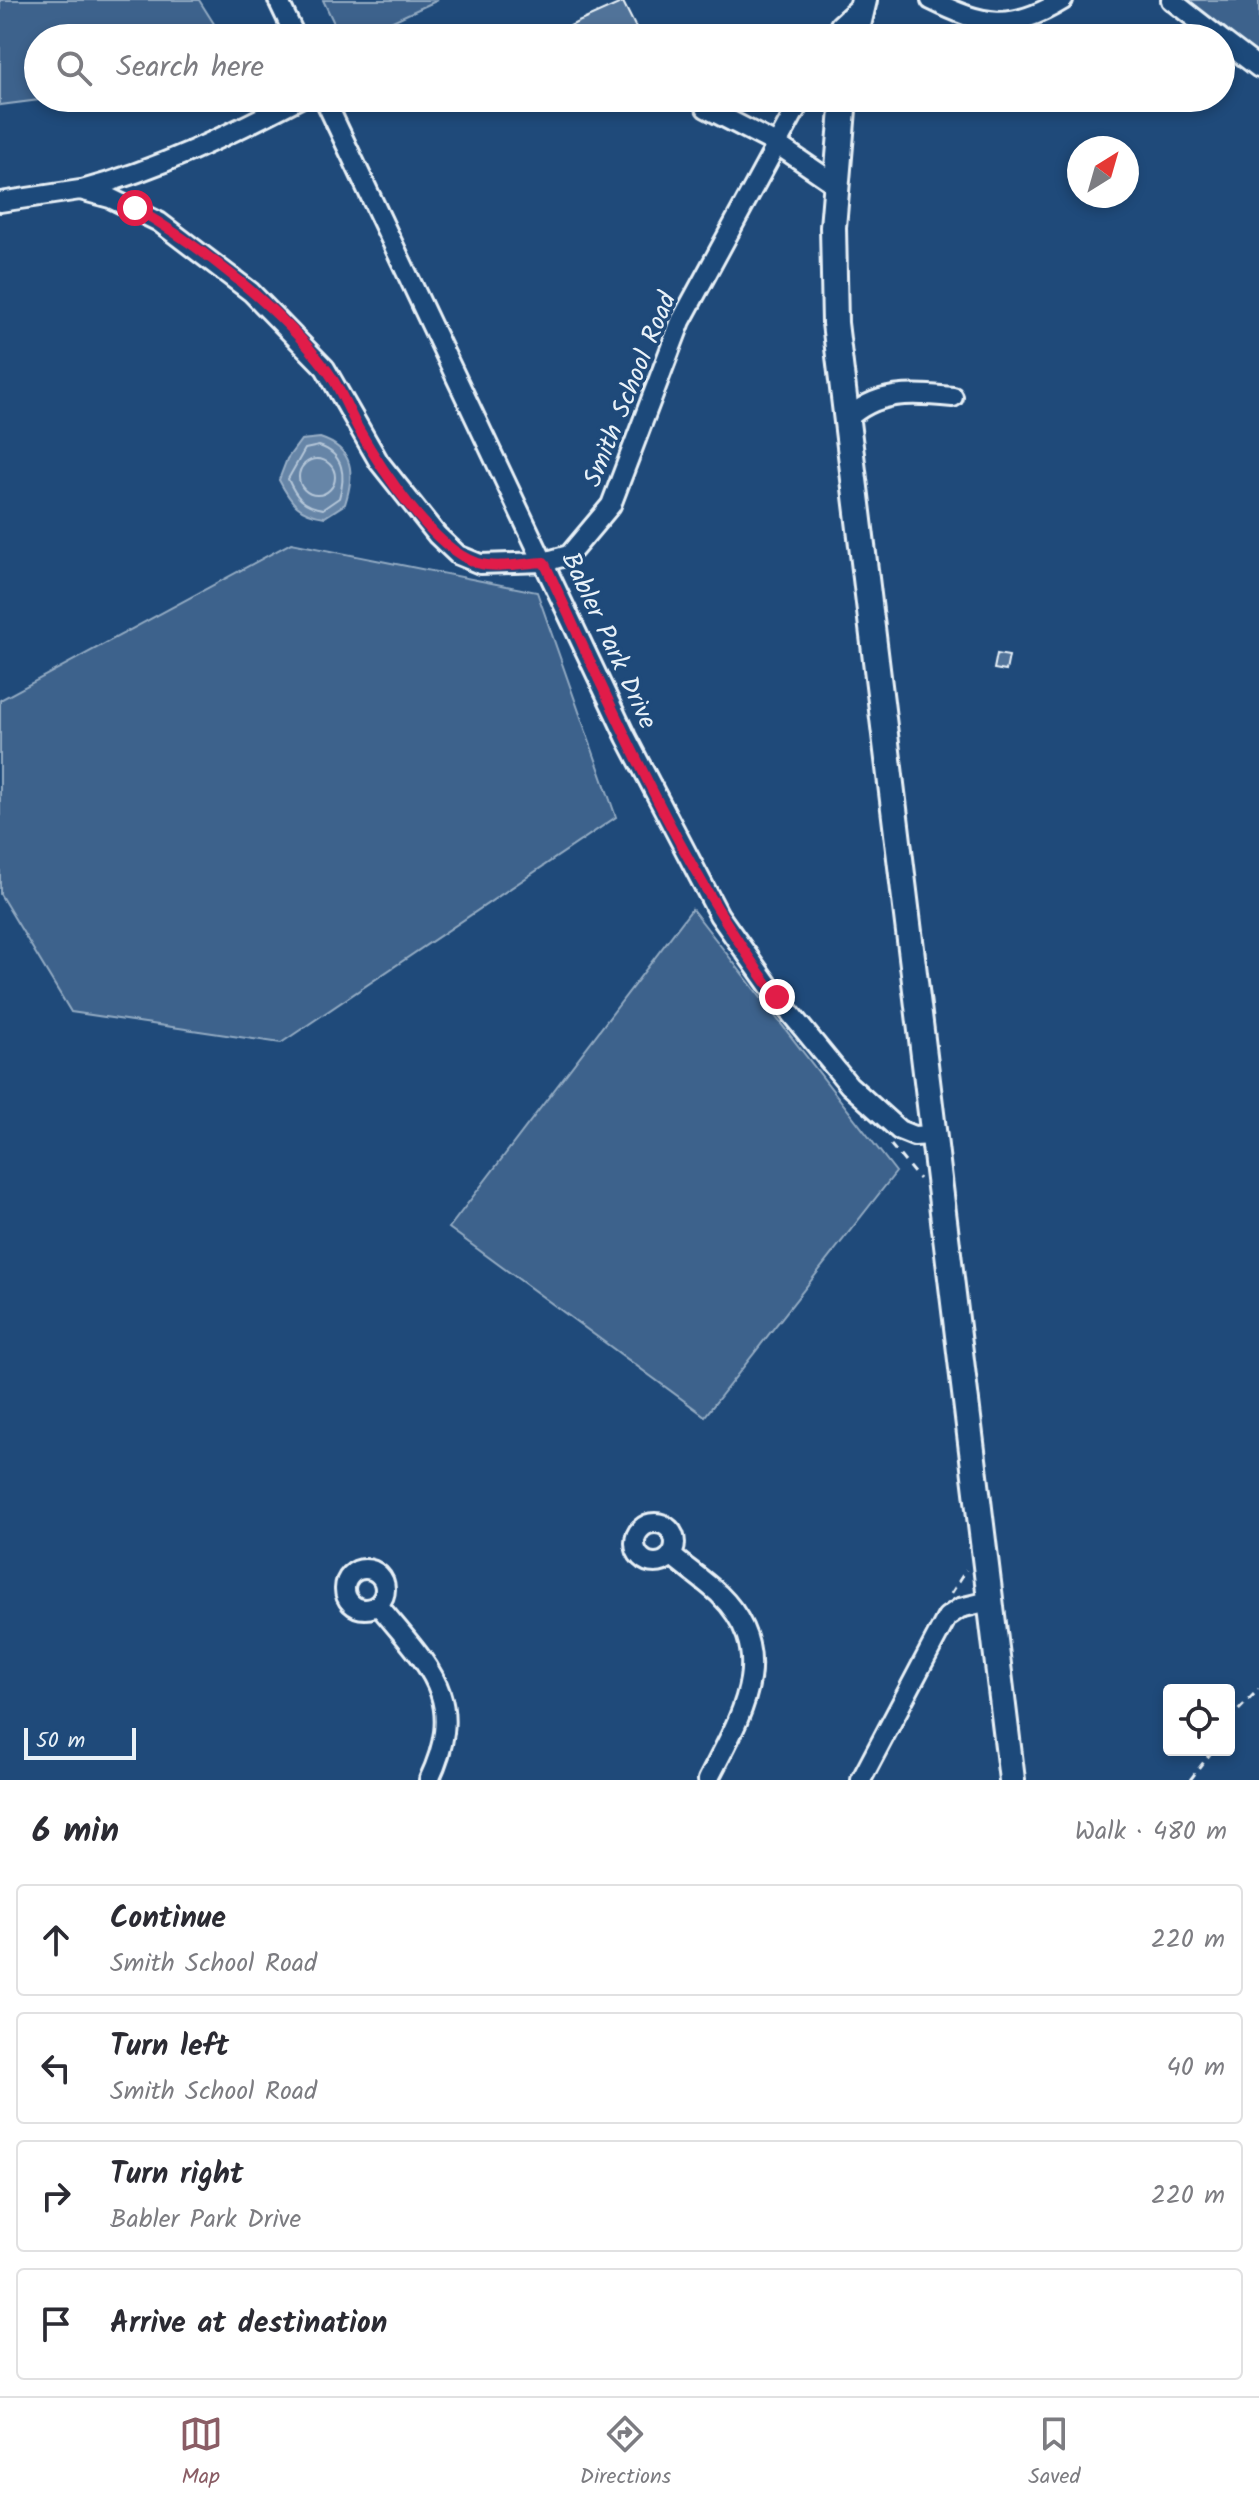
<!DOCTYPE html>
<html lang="en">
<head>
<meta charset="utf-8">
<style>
	body { margin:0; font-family:Kalam,sans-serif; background:#f7f7f7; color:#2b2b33 }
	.controls { position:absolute; right:24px; bottom:24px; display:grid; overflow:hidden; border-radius:8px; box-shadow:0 4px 12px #0003 }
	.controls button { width:72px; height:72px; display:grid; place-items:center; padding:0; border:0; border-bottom:2px solid #e1e1e2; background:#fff; color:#2b2b33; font:40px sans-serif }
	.compass { position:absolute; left:1067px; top:136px; width:72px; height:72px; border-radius:50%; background:#fff; box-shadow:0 4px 12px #0003; rotate:37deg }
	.scale { position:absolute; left:24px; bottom:20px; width:112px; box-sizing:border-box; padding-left:8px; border:4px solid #e8f1f8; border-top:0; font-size:22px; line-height:28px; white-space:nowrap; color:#e8f1f8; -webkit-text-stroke:6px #1f4a7a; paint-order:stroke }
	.stop { position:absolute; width:24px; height:24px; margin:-18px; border:6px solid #e11d48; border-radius:50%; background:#fff }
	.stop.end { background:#e11d48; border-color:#fff; box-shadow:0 2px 8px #0008 }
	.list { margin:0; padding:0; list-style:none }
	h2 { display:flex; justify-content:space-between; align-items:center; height:104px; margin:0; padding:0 32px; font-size:34px }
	h2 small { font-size:26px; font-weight:400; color:#7c7c81 }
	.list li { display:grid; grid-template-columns:52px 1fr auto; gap:24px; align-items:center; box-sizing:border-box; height:112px; margin:0 16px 16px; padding:0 16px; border:2px solid #e1e1e2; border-radius:8px }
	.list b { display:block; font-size:30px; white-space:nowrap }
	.list p { margin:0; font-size:26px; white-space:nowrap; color:#7c7c81 }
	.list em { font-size:26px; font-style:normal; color:#7c7c81 }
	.icon { flex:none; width:44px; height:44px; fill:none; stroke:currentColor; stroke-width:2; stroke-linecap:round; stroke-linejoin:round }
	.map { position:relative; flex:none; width:1259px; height:1780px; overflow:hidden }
	.search { position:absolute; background:#fff; box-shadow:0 4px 12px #0003; left:24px; right:24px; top:24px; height:88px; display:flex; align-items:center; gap:20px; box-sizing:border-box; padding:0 28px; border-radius:44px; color:#7c7c81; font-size:30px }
	.sheet { height:616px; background:#fff }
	nav { display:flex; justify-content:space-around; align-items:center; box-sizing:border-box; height:112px; border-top:2px solid #e1e1e2; background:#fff; font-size:22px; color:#7c7c81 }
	nav a { display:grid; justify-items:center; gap:4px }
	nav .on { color:#8a5d65 }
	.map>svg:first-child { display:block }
</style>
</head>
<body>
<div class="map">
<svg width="1259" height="1780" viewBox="0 0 1259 1780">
	<rect width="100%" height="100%" fill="#1f4a7a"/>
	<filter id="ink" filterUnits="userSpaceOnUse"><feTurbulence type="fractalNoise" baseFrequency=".0125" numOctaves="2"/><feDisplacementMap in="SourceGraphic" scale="16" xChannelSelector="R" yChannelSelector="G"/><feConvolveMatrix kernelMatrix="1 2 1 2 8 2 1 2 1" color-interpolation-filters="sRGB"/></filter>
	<g filter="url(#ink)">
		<!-- green -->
		<path fill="#3c628c" stroke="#92aac2" stroke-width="2" d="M0 0H199L223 38H38V98H55L0 105Z
			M323 0H438L356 38H341Z
			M1184 0H1259V54Z
			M291 543 537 592 616 817 281 1043 71 1012 0 894V700Z
			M692 909 896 1172 705 1416 449 1228Z"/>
		<!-- water -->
		<path fill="#6685a7" stroke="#9ab0c7" stroke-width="2" d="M320 438C354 449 355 473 345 504L325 517C299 514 291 503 279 480L287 459 301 440Z"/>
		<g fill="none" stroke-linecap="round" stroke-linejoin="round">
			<!-- shore -->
			<path stroke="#b4c6d8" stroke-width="2" d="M319 446C344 454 346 476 339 498L323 509C303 506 296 497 288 479L305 449Z
				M299 477a18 18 0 1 1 36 0a18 18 0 1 1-36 0Z"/>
		</g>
		<!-- building -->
		<path fill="#517399" stroke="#e8f1f8" stroke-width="2" d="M623 2 641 38H547L576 23Z
			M997 654 1009 656 1006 671 994 669Z"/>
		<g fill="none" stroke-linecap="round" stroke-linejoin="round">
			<!-- minor casing -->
			<g stroke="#e8f1f8" stroke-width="24">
				<path id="minor" d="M278 0 296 38
					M931 0C984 26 1011 32 1063 0
					M1171 0 1220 38
					M834 38 840 25 862 5
					M1221 39 1259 68
					M324 98 626 737 719 915 777 997 849 1085 899 1130 914 1136 933 1135
					M706 108 778 145 835 184
					M82 190C159 169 229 135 300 98
					M0 202 80 190 110 198 159 222 251 292 325 368 379 462 437 535 458 555 480 564 544 562 569 555 611 505 681 321 802 98
					M846 420C877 390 912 393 953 397
					M635 1543a20 20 0 1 1 40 0a20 20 0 1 1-40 0Z
					M671 1555C686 1568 704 1580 719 1594 781 1655 740 1717 708 1780
					M345 1589a20 20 0 1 1 40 0a20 20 0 1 1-40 0Z
					M379 1606C428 1666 468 1698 429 1780
					M861 1780 947 1617 960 1608 989 1601"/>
			</g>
			<!-- major casing -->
			<g stroke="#e8f1f8" stroke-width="30">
				<path id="major" d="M855 38 864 0
					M844 98 833 227 835 323 1012 1780"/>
			</g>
			<!-- path -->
			<path stroke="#e8f1f8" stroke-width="3" stroke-dasharray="8 6" stroke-linecap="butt" d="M891 1145 919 1179
				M951 1594 966 1570
				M1229 1720 1259 1689
				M1190 1780 1213 1750"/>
			<!-- minor -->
			<use href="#minor" stroke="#1f4a7a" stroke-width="18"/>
			<!-- major -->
			<use href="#major" stroke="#1f4a7a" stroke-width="24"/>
		</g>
	</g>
	<g fill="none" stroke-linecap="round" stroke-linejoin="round" filter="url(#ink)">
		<!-- route -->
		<path stroke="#e11d48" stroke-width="10" d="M135 208C202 247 279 307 326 369 340 387 347 408 358 428 380 467 433 549 477 563 497 569 524 563 544 562 614 711 679 865 777 997"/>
	</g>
	<g text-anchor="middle" stroke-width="7" stroke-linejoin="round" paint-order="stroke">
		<!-- street labels -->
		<g font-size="26" fill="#e8f1f8" stroke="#1f4a7a">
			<text transform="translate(629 389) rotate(-68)" y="9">Smith School Road</text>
			<text transform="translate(610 640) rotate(65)" y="9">Babler Park Drive</text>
		</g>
	</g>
</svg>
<div class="controls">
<button><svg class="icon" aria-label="locate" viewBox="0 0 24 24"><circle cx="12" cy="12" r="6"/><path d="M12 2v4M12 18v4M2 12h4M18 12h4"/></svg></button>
</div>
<svg class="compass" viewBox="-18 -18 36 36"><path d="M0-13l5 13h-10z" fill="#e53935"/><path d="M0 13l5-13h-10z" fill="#7c7c81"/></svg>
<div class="scale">50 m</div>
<div class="stop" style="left:135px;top:208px"></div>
<div class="stop end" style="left:777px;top:997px"></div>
<div class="search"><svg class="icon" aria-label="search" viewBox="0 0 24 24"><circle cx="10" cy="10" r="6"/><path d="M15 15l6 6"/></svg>Search here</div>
</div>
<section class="sheet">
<h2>6 min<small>Walk · 480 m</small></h2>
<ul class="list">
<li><svg class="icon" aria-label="ahead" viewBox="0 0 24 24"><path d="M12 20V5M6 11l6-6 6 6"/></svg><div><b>Continue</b><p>Smith School Road</p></div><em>220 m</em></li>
<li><svg class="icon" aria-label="left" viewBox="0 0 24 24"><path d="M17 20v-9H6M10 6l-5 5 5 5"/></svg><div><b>Turn left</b><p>Smith School Road</p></div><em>40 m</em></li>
<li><svg class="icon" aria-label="right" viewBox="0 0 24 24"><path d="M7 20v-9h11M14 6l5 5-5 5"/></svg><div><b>Turn right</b><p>Babler Park Drive</p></div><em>220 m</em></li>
<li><svg class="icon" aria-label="arrive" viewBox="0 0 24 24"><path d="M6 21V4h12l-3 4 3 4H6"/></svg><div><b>Arrive at destination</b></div></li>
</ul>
</section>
<nav>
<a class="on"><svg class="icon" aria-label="map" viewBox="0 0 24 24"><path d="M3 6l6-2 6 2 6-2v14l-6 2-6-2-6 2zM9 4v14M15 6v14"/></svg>Map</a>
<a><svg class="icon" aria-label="directions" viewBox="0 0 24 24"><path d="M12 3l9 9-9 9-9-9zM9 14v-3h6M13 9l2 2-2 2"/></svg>Directions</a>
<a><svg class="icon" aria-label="saved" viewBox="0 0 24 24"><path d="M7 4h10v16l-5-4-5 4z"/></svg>Saved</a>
</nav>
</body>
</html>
